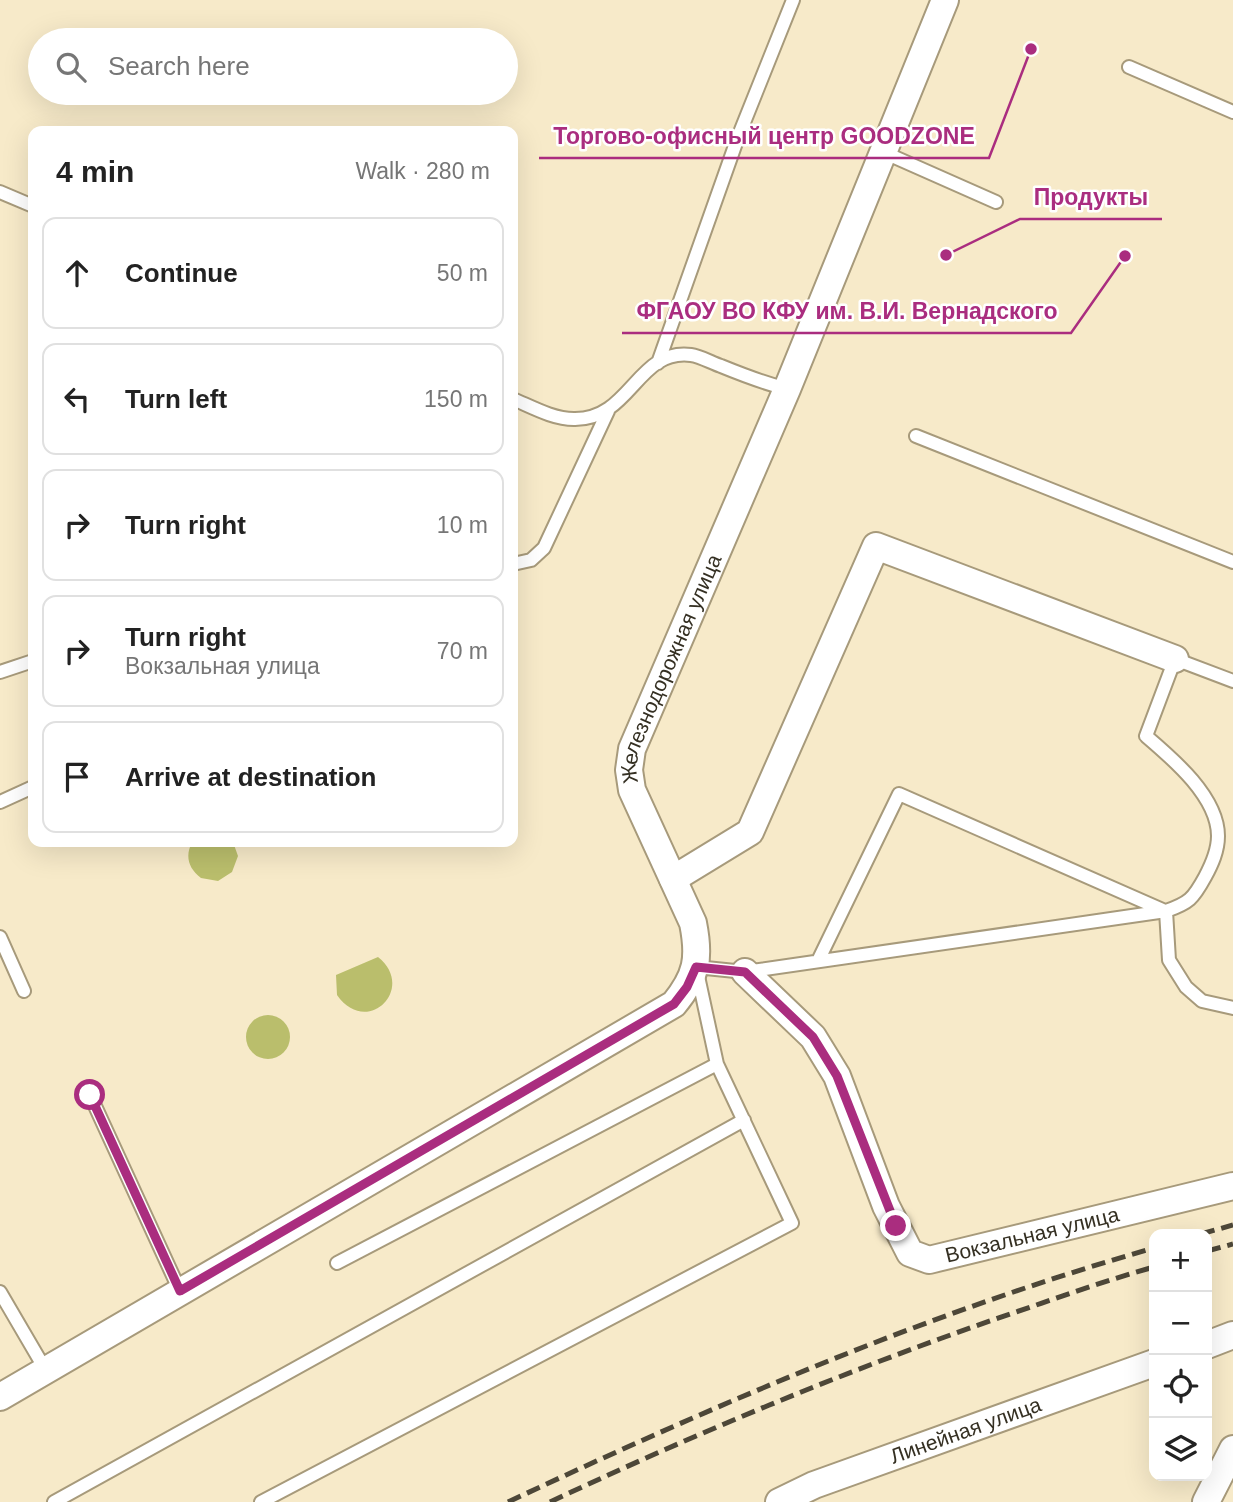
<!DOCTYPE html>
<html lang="en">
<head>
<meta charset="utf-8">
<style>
	body { margin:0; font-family:Helvetica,sans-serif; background:#f6f6f6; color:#222 }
	.controls { position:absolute; right:21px; bottom:21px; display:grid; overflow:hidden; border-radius:14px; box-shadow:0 7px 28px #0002 }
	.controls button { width:63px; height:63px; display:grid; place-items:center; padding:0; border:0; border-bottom:2px solid #e0e0e0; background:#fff; color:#222; font:35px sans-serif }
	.stop { position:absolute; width:21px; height:21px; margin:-16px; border:5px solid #aa2d7f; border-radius:50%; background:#fff }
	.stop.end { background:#aa2d7f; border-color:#fff; box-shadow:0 2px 7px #0008 }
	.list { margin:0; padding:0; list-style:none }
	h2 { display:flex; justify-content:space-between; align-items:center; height:91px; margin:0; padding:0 28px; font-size:30px }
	h2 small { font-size:23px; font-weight:400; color:#767676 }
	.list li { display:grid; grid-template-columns:46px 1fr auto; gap:21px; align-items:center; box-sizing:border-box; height:112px; margin:0 14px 14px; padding:0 14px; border:2px solid #e0e0e0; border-radius:14px }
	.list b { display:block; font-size:26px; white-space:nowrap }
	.list p { margin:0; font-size:23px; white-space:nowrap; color:#767676 }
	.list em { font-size:23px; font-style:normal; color:#767676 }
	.icon { flex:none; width:38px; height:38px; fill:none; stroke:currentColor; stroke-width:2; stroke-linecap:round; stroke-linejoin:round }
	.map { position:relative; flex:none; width:1233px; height:1502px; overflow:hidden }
	.search { position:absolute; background:#fff; box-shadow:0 7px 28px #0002; left:28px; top:28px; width:490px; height:77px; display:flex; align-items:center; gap:18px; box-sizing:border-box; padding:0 24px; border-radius:38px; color:#767676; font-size:26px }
	.panel { position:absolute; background:#fff; box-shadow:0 7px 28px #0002; left:28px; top:126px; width:490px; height:721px; border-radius:14px }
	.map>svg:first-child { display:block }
</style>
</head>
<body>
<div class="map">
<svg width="1233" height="1502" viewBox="0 0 1233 1502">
	<rect width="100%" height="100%" fill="#f7eac9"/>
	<!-- green -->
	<path fill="#babe6c" d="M192 842H233L238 856 232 872 218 881 201 878C188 868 185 856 192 842Z
		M378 957C417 988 367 1038 337 995L336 975Z
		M246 1037a22 22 0 1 1 44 0a22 22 0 1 1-44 0Z"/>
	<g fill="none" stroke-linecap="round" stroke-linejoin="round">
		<!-- service casing -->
		<g stroke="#a79a7b" stroke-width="16">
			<path id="service" d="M1129 67 1233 112
				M883 152 996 202
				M0 192 33 206
				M658 363 737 140 793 0
				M513 399C532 407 553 419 574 419 631 420 637 348 691 355 700 356 712 363 721 366 743 375 764 383 787 389
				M916 436 1233 562
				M513 564 531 560 544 548 608 411
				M0 672 33 661
				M0 802 33 787
				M1166 911 1169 960 1186 987 1202 1001 1233 1008
				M0 937 24 991
				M818 961 899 794 1165 911
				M717 1064 696 967 745 972 1166 911C1189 903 1193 899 1205 877 1212 864 1218 851 1218 836 1218 797 1173 759 1146 736L1175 659 1233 681
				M90 1095 180 1291
				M0 1292 45 1369
				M54 1502 744 1120
				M261 1502 792 1223 717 1064 337 1263"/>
		</g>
		<!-- minor casing -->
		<g stroke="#a79a7b" stroke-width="30">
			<g id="minor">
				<path d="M673 879 750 832 876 546 1175 659"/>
				<path id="s1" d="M745 972 813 1037 837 1076 886 1206 910 1253 929 1260 1233 1186"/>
				<path d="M1207 1345 1233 1335"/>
				<path id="s2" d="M0 1397 674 1004C697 976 700 958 693 923L632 790 629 770 632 749 787 389 945 0"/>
				<path id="s3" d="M779 1502 814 1485 1154 1363"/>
				<path d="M1206 1502 1233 1449"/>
			</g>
		</g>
		<!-- service -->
		<use href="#service" stroke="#fff" stroke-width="12"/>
		<!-- minor -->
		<use href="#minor" stroke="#fff" stroke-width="26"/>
		<!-- rail -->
		<path stroke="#4d4738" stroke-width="5" stroke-dasharray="14 7" stroke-linecap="butt" d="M1201 1234 1233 1225
			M1207 1251 1233 1244
			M508 1502C717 1404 932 1311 1154 1248
			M550 1502C701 1431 855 1367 1013 1313 1060 1297 1107 1280 1154 1267"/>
	</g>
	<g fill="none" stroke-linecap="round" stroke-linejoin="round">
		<!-- route -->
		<path stroke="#aa2d7f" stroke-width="9" d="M90 1095 180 1291 674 1004 687 987 696 967 745 972 813 1037 837 1076 896 1226"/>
	</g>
	<g text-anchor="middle" stroke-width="5" stroke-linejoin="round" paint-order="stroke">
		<!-- street labels -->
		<g font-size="21" fill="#353023" stroke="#fff">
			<text dy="7" stroke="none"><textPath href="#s2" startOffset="1143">Железнодорожная улица</textPath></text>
			<text dy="7" stroke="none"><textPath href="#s1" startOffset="458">Вокзальная улица</textPath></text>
			<text dy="7" stroke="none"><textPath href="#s3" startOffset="200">Линейная улица</textPath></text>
		</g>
	</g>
	<!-- callouts -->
	<path fill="none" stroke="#aa2d7f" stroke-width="2.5" d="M1031 49L989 158H539M946 255L1020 219H1162M1125 256L1071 333H622"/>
	<g fill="#aa2d7f" stroke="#fff" stroke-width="2.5">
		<circle cx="1031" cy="49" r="7"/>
		<circle cx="946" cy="255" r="7"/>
		<circle cx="1125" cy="256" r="7"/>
	</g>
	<g font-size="23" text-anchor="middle" font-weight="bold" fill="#aa2d7f" stroke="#fff" stroke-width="5" stroke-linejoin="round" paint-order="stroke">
		<text x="764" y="144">Торгово-офисный центр GOODZONE</text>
		<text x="1091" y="205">Продукты</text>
		<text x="847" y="319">ФГАОУ ВО КФУ им. В.И. Вернадского</text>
	</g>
</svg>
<div class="controls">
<button>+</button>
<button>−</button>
<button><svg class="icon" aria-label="locate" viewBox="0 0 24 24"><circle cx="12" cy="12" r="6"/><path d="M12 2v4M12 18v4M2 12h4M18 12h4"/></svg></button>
<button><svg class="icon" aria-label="layers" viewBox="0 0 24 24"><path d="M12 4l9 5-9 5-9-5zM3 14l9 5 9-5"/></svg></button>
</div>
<div class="stop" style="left:90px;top:1095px"></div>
<div class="stop end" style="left:896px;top:1226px"></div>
<div class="search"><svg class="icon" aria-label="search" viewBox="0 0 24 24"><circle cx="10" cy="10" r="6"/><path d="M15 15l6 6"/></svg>Search here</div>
<section class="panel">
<h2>4 min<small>Walk · 280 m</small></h2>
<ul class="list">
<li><svg class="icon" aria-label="ahead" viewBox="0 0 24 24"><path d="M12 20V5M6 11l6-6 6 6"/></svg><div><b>Continue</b></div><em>50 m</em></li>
<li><svg class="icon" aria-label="left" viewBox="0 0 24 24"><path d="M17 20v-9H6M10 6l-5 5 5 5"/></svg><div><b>Turn left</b></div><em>150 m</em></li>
<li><svg class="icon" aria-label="right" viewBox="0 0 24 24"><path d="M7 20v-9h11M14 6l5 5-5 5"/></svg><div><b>Turn right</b></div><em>10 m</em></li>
<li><svg class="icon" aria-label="right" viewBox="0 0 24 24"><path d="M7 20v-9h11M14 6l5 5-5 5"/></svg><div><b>Turn right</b><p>Вокзальная улица</p></div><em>70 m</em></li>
<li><svg class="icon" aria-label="arrive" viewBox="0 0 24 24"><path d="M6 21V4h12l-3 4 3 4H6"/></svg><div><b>Arrive at destination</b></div></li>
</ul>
</section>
</div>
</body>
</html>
